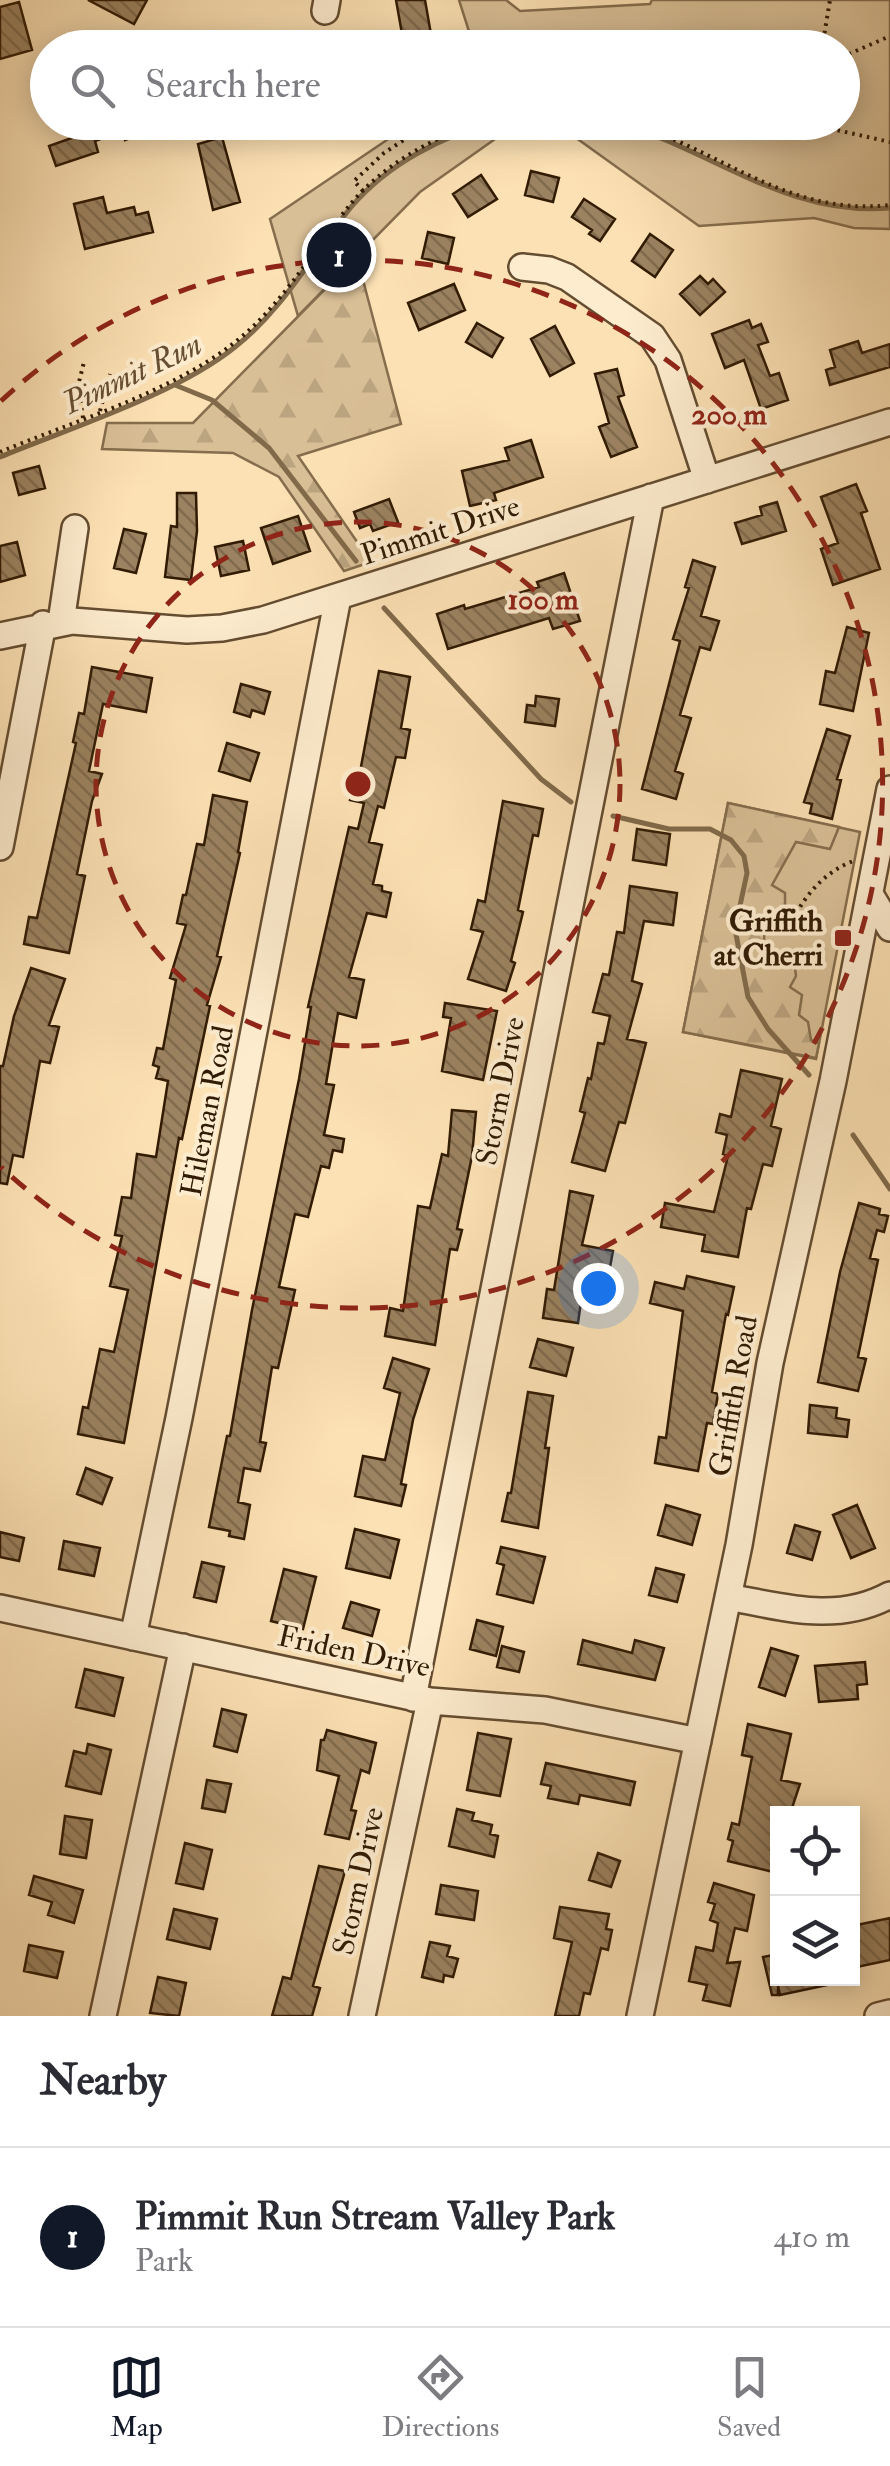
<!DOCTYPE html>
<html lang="en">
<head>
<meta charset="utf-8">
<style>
	body { margin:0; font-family:"IM FELL Double Pica",serif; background:#f7f7f7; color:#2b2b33 }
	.controls { position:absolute; right:30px; bottom:30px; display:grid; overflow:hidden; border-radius:0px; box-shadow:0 5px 25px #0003 }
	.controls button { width:90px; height:90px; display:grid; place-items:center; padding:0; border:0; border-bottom:2px solid #e1e1e2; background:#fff; color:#2b2b33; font:50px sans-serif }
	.you { position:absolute; left:598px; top:1288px; width:35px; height:35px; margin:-25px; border:8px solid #fff; border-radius:50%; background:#1a73e8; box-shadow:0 0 0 15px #1a73e833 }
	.badge { display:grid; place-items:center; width:65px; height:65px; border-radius:50%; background:#111827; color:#fff; font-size:32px; font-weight:700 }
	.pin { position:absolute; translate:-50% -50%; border:5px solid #fff; box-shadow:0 2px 10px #0006 }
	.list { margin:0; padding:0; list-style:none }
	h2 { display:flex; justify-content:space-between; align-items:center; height:130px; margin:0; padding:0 40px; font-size:42px }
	h2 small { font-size:32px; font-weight:400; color:#7c7c81 }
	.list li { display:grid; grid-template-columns:65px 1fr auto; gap:30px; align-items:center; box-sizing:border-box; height:180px; padding:0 40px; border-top:2px solid #e1e1e2 }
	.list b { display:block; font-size:38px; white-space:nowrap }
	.list p { margin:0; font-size:32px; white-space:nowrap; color:#7c7c81 }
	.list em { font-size:32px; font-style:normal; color:#7c7c81 }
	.icon { flex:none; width:55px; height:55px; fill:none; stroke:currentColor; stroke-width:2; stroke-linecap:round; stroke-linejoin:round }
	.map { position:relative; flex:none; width:890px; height:2016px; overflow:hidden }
	.search { position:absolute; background:#fff; box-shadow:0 5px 25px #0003; left:30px; right:30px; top:30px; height:110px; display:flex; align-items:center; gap:25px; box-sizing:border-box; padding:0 35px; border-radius:55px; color:#7c7c81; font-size:38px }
	.sheet { height:310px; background:#fff }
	nav { display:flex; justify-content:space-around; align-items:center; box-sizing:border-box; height:140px; border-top:2px solid #e1e1e2; background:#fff; font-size:28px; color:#7c7c81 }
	nav a { display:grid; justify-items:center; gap:5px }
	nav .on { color:#111827 }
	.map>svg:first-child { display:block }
</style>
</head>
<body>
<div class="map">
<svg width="890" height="2016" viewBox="0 0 890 2016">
	<defs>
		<pattern id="forest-firs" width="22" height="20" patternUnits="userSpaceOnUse" patternTransform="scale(2.5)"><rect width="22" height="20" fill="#d9bf96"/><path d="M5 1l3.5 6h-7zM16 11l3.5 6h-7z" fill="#bba480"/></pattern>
		<pattern id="building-back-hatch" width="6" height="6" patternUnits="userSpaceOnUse" patternTransform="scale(2.5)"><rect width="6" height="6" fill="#9b8260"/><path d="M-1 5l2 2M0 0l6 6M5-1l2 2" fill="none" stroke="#7f6a4d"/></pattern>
	</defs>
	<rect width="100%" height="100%" fill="#fce1b4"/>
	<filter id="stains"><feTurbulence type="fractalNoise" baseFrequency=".002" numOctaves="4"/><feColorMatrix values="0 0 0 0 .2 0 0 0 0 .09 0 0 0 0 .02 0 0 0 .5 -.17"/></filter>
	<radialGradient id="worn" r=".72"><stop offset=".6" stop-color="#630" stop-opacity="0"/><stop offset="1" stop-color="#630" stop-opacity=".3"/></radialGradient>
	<!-- green -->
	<path fill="#d9bf96" stroke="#856d4d" stroke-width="2.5" d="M459 0H506L520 11 650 4 652 0H890V229L854 228 814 218 699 226 572 135 505 132 420 192 298 316 270 219 412 123 842 122V48L474 47Z
		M728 803 860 832 816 1059 683 1032Z"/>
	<!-- forest -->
	<path fill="url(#forest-firs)" stroke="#856d4d" stroke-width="2.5" d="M363 280 401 424 298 456 371 562 344 571 279 477 233 453 102 449 107 423H193L332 282Z
		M728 803 839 827 830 849 796 842 772 885 785 893V910L781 918 766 917 762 961 795 968 796 976 790 987 802 995 799 1015 808 1022 811 1040 819 1043 816 1058 683 1032Z"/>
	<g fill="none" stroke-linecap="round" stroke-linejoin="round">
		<!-- stream -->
		<path stroke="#816a4a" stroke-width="5" d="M614 122C710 148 785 217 890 208
			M175 385 212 400 269 448 356 561
			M0 457C70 428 177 394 235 347 284 309 313 253 352 206 388 164 442 136 495 122
			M384 608 541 779 571 802
			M613 816 669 829H710L731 840 744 856 747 873 735 929 748 997 768 1029 809 1075
			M853 1135 890 1189"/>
	</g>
	<!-- building -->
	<path fill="url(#building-back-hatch)" stroke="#311b04" stroke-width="2.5" d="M88 0H147L134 24Z
		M396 0H425L432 40 404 45Z
		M19 2 32 50 0 59V7Z
		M79 122H141V134L125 140 122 131 95 141 98 152 56 166 49 146 83 134Z
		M222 137 240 202 213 210 198 144Z
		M531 171 559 178 553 202 525 195Z
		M481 175 497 199 468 217 453 194Z
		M103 197 107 213 134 207 136 215 148 212 153 232 85 249 74 204Z
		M584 199 615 219 600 241 589 234 592 230 572 217Z
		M428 232 454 238 448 264 422 258Z
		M650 234 673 250 655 277 632 261Z
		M700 276 708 284 713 279 725 292 700 315 680 294Z
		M454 284 465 310 419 330 408 303Z
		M749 320 752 328 761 324 768 342 758 345 770 376 779 373 788 400 761 409 744 360 725 368 712 334Z
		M477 323 503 338 492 357 466 342Z
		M555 326 574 363 550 376 531 339Z
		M858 341 862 353 890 344V367L830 385 826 370 835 367 830 350Z
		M617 369 624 395 618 397 637 447 611 457 599 427 609 423 595 374Z
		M531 440 543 477 494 493 496 500 470 506 462 471 509 460 505 448Z
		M39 466 45 488 19 495 13 473Z
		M856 484 867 511 861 513 880 569 833 585 821 549 838 543 821 497Z
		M177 493H196L197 531 191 580 165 577 171 526 177 527Z
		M389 499 398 522 373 531 370 524 360 528 354 512Z
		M777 502 786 531 742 544 735 523 762 515 760 507Z
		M298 516 310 551 273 564 261 528Z
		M124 529 146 534 136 573 114 568Z
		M243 541 249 570 221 576 215 547Z
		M17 542 25 575 0 582V546Z
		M693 560 715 567 701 616 719 621 710 650 700 647 680 715 691 718 675 771 683 774 676 799 642 789 680 641 673 639 689 588 685 587Z
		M564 573 580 621 553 629 549 618 448 649 437 614 464 605 465 609 539 587 537 582Z
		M847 627 869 633 853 711 820 704 826 671 835 673Z
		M92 667 152 678 146 712 103 704 89 771 102 774 92 801 77 874 85 876 69 953 24 944 29 917 37 918 76 743 73 742 79 713 84 714Z
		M379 671 410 677 401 728 410 730 405 758 396 757 384 808 378 806 369 842 382 845 373 884 382 886V891L391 893 386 917 367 913 349 977 364 980 356 1018 338 1013 326 1084 334 1085 324 1135 344 1139 342 1152 333 1150 329 1168 321 1166 308 1217 295 1214 279 1287 295 1290 278 1368 272 1367 260 1442 266 1443 260 1471 244 1468 238 1502 250 1505 244 1539 229 1536 230 1531 209 1527 227 1436H230L252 1310 299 1079 311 1007H308L349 827 358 829 364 803 350 800 356 771 360 772Z
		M241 684 270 692 264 714 252 710 250 717 234 712Z
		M536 696 559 699 555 726 525 722 527 705 535 706Z
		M827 729 850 736 837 779 841 780 832 819 810 813 812 804 804 802Z
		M227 743 259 753 250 781 219 771Z
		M213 795 247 802 238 852 240 853 217 956 221 957 207 1005 210 1006 182 1139 179 1138 124 1443 78 1434 83 1407 88 1408 100 1349 114 1352 128 1290 110 1286 122 1236 115 1235 122 1197 131 1198 137 1154 156 1157 168 1081 156 1078 159 1067 153 1065 157 1048 163 1049 176 980 170 978 186 925 177 923 183 895H186L197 844 204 845Z
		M503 801 543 809 538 836 533 835 518 910 523 912 511 961 515 963 506 991 468 979 483 932 471 929 478 900 485 902Z
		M637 829 670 834 666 865 633 860Z
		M630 886 677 893 673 925 644 921 632 981 642 984 627 1039 646 1043 625 1123 619 1122 605 1171 572 1162 585 1113 580 1111 588 1078 591 1079 598 1043 604 1044 610 1016 593 1012 603 974 609 975 617 932 624 933Z
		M31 968 65 979 49 1025 59 1027 50 1063 40 1061 23 1157 13 1155 7 1184 0 1183V1066H3L14 1016Z
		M445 1003 497 1011 483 1080 442 1071 451 1018 443 1017Z
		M741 1070 782 1079 771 1126 781 1129 772 1166 763 1164 751 1209 747 1208 738 1257 702 1251 705 1235 661 1227 665 1203 714 1212 728 1156 723 1154 727 1135 716 1132 720 1114 731 1117Z
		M452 1110 476 1112 472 1156 457 1229 462 1230 457 1250 450 1249 435 1345 385 1336 390 1308 403 1311 418 1206 430 1208 442 1154 448 1156Z
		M570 1191 593 1196 582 1245 613 1251 608 1278 585 1274 578 1323 543 1318 547 1289 554 1290Z
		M859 1203 880 1209 879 1214 888 1216 884 1232 877 1230 870 1258 878 1260 858 1357 866 1359 858 1391 818 1382 840 1272Z
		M687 1276 734 1287 728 1315 726 1314 712 1392 718 1394 713 1424 707 1423 698 1471 655 1463 659 1437 666 1438 683 1311 650 1303 655 1282 684 1289Z
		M538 1339 573 1348 566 1376 530 1367Z
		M393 1358 429 1369 413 1420 401 1484 406 1485 401 1506 355 1496 363 1456 385 1460 400 1393 384 1388Z
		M528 1392 553 1396 545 1448H549L538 1528 502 1521 508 1493H511Z
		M810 1405 837 1408 836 1418 849 1420 847 1437 808 1433Z
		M86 1468 112 1478 102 1504 77 1494Z
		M666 1505 700 1515 692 1545 658 1535Z
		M857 1505 875 1548 851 1558 833 1515Z
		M795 1525 820 1532 812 1560 787 1553Z
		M355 1529 399 1540 390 1578 346 1568Z
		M0 1532 24 1538 19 1561 0 1557Z
		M64 1541 100 1548 94 1576 59 1569Z
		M501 1547 545 1557 533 1603 497 1594 504 1565 497 1563Z
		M202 1562 224 1567 216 1602 194 1597Z
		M656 1568 684 1575 677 1602 649 1595Z
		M284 1569 316 1577 303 1629 271 1621Z
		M351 1602 379 1610 372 1636 343 1628Z
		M477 1620 503 1627 496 1656 470 1649Z
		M583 1640 632 1653 635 1640 664 1648 655 1680 578 1664Z
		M502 1646 524 1652 519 1672 497 1667Z
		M771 1648 798 1656 785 1696 759 1687Z
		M865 1662 867 1684 857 1685 858 1699 819 1702 815 1666Z
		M85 1669 123 1678 114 1716 76 1707Z
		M222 1709 246 1715 237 1752 214 1746Z
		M748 1724 791 1734 781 1780 800 1784 790 1814H778L771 1850 778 1852 773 1872 728 1861 733 1841 728 1839 732 1823 739 1825 752 1757 742 1755Z
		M327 1730 376 1743 369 1773 361 1770 351 1810 356 1811 349 1839 325 1834 339 1776 317 1770 321 1740H324Z
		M478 1733 511 1739 500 1796 467 1790Z
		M88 1744 111 1750 101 1794 66 1786 74 1751 86 1754Z
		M546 1763 635 1782 630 1805 580 1795 578 1804 548 1798 551 1786 541 1784Z
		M207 1780 231 1784 225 1812 202 1808Z
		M457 1809 474 1813 472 1820 492 1825 490 1834 498 1836 494 1857 449 1846Z
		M65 1816 92 1820 86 1858 60 1854Z
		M185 1843 212 1850 203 1889 176 1883Z
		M598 1853 620 1861 611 1887 589 1880Z
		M319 1866 345 1871 313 1986 320 1988 312 2016H272L283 1977 291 1979Z
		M34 1876 83 1890 74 1923 48 1915 52 1902 29 1895Z
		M714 1883 754 1895 747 1931 735 1928 727 1963 740 1962 730 2006 703 2000 707 1985 689 1981 696 1947 713 1951 718 1923 710 1920 715 1904 708 1902Z
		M441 1885 478 1891 474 1920 436 1914Z
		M560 1907 609 1914 606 1929 612 1930 608 1950 601 1948 590 1994 584 1993 579 2016H555L572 1942 554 1938Z
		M174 1909 217 1919 210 1949 167 1939Z
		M890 1918V1960L852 1968V1926Z
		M430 1942 450 1946 447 1956 458 1959 453 1977 444 1975 443 1982 422 1977Z
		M29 1945 63 1952 57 1978 24 1971Z
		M778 1954V1978H826L827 1985 780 1995 778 1986V1995H772L763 1957Z
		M158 1977 186 1983 179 2016 150 2013Z"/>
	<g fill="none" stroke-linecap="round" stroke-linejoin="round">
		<!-- minor casing -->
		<g stroke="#644c30" stroke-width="30">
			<path id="minor" d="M325 11 327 0
				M522 267 549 270 567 277 652 336 668 360 707 480
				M61 622 75 528
				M0 636 72 621 187 630 222 628 263 620 890 422
				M0 847 43 624
				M870 894 890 928
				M728 1597C783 1607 837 1624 890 1595
				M0 1608 430 1701 545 1710 698 1741
				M133 1637 179 1418 338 597
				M413 1698 651 497
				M103 2016 183 1647
				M362 2016 430 1701
				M640 2016 739 1545 770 1363 833 1081 890 789
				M878 2016 890 2013"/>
		</g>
		<!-- path -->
		<path stroke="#311b04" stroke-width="4" stroke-dasharray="2.5 5" stroke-linecap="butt" d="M822 48 830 0
			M842 57 890 36
			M624 122C717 146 785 217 890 205
			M801 122 890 142
			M658 131 667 122
			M363 191 354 181 384 153 431 122
			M100 411 110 374
			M83 418 78 386 84 362
			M0 452C72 422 168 393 230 346 280 309 311 253 349 206 381 166 435 135 484 122
			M793 920C806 893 827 870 856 860"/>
		<!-- minor -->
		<use href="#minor" stroke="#fdecce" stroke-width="25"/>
	</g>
	<!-- distance rings -->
	<g fill="none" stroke="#8f2418" stroke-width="5" stroke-dasharray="18 12">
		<circle cx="358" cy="784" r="262"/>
		<path d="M1 401A524 524 0 1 1 1 1167"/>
	</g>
	<!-- markers -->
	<rect fill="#8f2418" stroke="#fdecce" stroke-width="4" x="833" y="928" width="20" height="20" rx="5"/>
	<g text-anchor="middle" stroke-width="8" stroke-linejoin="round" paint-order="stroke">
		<!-- street labels -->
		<g font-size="30" fill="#311b04" stroke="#fdecce">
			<text transform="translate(440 530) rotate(-18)" y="10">Pimmit Drive</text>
			<text transform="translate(500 1091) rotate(-79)" y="10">Storm Drive</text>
			<text transform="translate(207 1111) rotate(-79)" y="10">Hileman Road</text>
			<text transform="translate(733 1396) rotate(-80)" y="10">Griffith Road</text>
			<text transform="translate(354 1651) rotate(12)" y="10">Friden Drive</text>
			<text transform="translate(358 1881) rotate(-78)" y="10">Storm Drive</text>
		</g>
		<!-- poi labels -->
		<g font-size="30" font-weight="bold" fill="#311b04" stroke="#fdecce" text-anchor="end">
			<text x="823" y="931">Griffith<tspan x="823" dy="34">at Cherri</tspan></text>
		</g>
		<!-- water labels -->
		<g font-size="32" font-style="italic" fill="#674f32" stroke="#fdecce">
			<text transform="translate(132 373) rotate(-25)" y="11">Pimmit Run</text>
		</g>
	</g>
	<circle cx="358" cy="784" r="15" fill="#8f2418" stroke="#fdecce" stroke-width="5"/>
	<g font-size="30" text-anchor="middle" font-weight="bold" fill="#8f2418" stroke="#fdecce" stroke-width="8" stroke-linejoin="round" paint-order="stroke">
		<text x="729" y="424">200 m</text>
		<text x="543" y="609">100 m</text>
	</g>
	<rect width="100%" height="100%" filter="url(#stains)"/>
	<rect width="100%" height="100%" fill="url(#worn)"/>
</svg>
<div class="controls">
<button><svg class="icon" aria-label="locate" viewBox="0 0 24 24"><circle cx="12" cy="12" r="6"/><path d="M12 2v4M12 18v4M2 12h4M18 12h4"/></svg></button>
<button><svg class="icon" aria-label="layers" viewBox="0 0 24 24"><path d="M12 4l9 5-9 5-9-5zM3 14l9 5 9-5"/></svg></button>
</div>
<div class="you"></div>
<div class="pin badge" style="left:339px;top:255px">1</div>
<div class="search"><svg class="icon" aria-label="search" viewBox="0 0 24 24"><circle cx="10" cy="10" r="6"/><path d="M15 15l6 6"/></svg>Search here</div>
</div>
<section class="sheet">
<h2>Nearby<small></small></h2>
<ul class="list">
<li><span class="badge">1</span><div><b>Pimmit Run Stream Valley Park</b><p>Park</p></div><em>410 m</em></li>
</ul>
</section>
<nav>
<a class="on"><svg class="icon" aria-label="map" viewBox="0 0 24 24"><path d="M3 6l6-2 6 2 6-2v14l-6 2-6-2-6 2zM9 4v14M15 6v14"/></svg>Map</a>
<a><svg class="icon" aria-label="directions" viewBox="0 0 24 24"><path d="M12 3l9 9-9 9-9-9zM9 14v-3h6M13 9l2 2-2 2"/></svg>Directions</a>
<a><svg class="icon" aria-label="saved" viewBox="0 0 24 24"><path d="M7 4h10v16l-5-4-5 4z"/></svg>Saved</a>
</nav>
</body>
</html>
